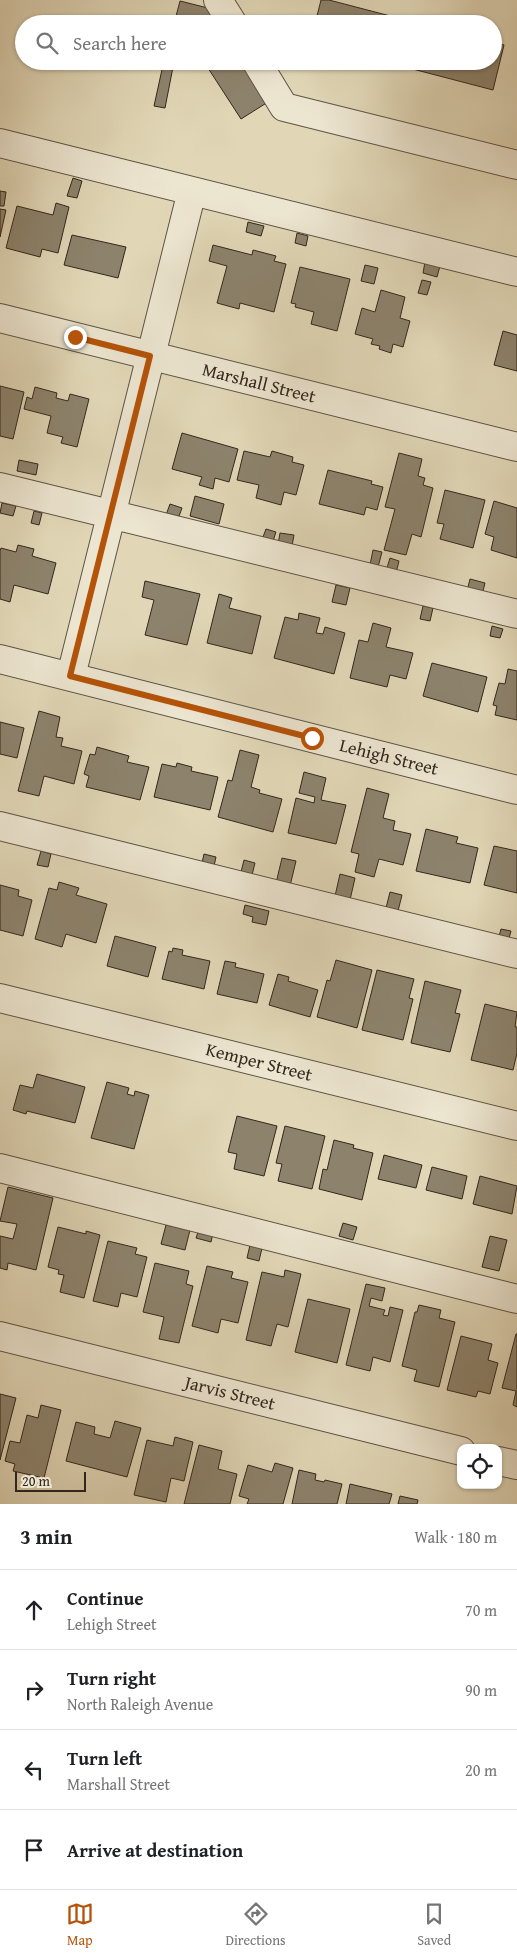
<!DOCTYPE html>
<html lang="en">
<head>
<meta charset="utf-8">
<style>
	body { margin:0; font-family:"Gentium Book Plus",serif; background:#f2f2f2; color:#202124 }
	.controls { position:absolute; right:15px; bottom:15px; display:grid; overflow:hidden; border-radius:10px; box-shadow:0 1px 4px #0004 }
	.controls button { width:45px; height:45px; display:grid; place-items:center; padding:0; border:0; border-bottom:1px solid #e0e0e0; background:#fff; color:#202124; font:25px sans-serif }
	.scale { position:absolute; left:15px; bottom:12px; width:71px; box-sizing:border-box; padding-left:5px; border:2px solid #33271d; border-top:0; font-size:14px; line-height:18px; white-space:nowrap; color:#33271d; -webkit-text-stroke:4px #ece5d0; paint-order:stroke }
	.stop { position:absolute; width:15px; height:15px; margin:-11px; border:4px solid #b45309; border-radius:50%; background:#fff }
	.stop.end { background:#b45309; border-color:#fff; box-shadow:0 1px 5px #0008 }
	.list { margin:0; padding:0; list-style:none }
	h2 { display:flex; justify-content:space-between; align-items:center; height:65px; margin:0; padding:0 20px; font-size:21px }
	h2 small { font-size:16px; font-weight:400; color:#757577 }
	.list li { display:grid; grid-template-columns:32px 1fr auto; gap:15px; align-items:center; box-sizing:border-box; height:80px; padding:0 20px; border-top:1px solid #e0e0e0 }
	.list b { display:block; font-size:19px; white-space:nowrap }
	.list p { margin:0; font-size:16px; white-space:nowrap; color:#757577 }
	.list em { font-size:16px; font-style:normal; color:#757577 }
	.icon { flex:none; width:28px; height:28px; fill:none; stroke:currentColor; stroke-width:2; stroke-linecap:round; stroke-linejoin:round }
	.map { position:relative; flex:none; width:517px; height:1504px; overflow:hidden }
	.search { position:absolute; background:#fff; box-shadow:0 1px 4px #0004; left:15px; right:15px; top:15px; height:55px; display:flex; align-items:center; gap:12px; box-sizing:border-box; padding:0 18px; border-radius:28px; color:#757577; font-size:19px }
	.sheet { height:385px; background:#fff }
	nav { display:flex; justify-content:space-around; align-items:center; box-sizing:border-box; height:70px; border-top:1px solid #e0e0e0; background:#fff; font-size:14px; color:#757577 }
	nav a { display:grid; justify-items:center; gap:2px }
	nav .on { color:#b45309 }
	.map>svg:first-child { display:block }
</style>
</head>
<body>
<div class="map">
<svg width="517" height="1504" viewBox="0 0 517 1504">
	<rect width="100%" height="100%" fill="#e1d7b7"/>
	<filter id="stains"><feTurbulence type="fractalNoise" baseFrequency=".004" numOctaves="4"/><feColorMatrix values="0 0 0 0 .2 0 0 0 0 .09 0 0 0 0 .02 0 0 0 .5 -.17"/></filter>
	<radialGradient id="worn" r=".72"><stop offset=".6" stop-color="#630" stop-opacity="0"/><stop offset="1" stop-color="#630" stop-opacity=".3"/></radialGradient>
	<!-- building -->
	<path fill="#8d836d" stroke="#33271d" d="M321 0H329L421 24H315Z
		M180 1 216 10 212 24H174Z
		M493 42 504 45 493 90 382 61H493Z
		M218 61H242L268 102 241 119 208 68Z
		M163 65 173 67 165 108 154 106Z
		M73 178 82 181 77 198 67 196Z
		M0 191 6 192 4 206H0Z
		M56 203 69 207 58 253 42 249 40 257 6 248 17 206 53 215Z
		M0 209 6 210 0 237Z
		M248 222 264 226 261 236 246 232Z
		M297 233 308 236 306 246 295 243Z
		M72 235 126 247 118 278 64 265Z
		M213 245 252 255 253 250 276 256 274 261 286 264 274 312 240 303 239 309 217 303 227 266 209 261Z
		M425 262 440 266 437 277 423 273Z
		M365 265 378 268 374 284 361 281Z
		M300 267 350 279 337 331 311 324 314 312 295 307 296 304 291 303Z
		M422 280 431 282 427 295 418 293Z
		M381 290 405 297 400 318 410 321 403 347 393 344 391 353 379 349 380 346 371 344 373 339 355 334 362 308 375 312Z
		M503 331 517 335V371L494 365Z
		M0 386 24 392 13 439 0 436Z
		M35 387 57 393 56 398 68 401 70 394 89 399 77 447 61 443 63 437 47 433 51 416 24 409 27 397 32 399Z
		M182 433 238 449 229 482 215 478 213 489 199 485 202 477 172 469Z
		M244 451 270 457 272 451 293 457 292 462 304 465 296 495 284 492 281 505 256 498 259 485 237 480Z
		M399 453 422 459 418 476 425 478 423 485 433 488 421 537 412 534 406 555 384 550 395 509 385 507Z
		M19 460 38 464 36 475 17 471Z
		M328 470 372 481 371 484 383 487 377 510 366 507 364 515 319 504Z
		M445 490 485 500 473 548 440 539 444 524 437 523Z
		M195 496 224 504 219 524 190 516Z
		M494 501 517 508V558L491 550 494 537 485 534Z
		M2 503 16 506 13 516 0 513Z
		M170 504 182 508 178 519 166 515Z
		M34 511 42 513 39 525 31 523Z
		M266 529 276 532 273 541 263 537Z
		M280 533 294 535 292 546 278 544Z
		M18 545 34 549 32 556 56 563 48 594 14 585 10 602 0 599V551L1 548 16 552Z
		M373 550 382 552 378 567 370 565Z
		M390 558 399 561 396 573 386 571Z
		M470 579 485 583 482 595 467 591Z
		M145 581 200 594 187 645 145 635 154 600 142 597Z
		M336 585 350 588 346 605 332 602Z
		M219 594 232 598 229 608 261 616 252 654 207 643Z
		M423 606 433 608 430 621 420 619Z
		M299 613 320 618 316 633 323 634 325 627 345 633 334 674 274 658 285 617 298 620Z
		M373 623 391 628 386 647 413 653 406 679 390 675 387 687 350 678 359 640 368 642Z
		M492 626 503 629 500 638 490 636Z
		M432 663 487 677 478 712 423 696Z
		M508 669 517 671V720L495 715 497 706 493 705 499 683 505 684Z
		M39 711 60 717 56 737 63 738 61 746 82 751 74 784 44 776 39 796 18 791Z
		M0 722 24 728 17 758 0 754Z
		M97 747 129 756 127 762 149 767 140 800 86 787 89 776 84 774 90 754 95 755Z
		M240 750 259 755 251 787 260 790 259 793 282 799 273 832 218 817 228 780 232 781Z
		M177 763 192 767 191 771 218 777 210 810 154 797 162 764 176 767Z
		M304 772 326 778 321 800 346 805 336 844 288 833 296 798 314 803 315 797 299 793Z
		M367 788 389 794 383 818 395 821 393 830 411 834 403 865 379 859 374 877 355 872 359 854 351 852Z
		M426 829 458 837 456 843 478 848 470 883 416 871Z
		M494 846 517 851V893L484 885Z
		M41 851 51 854 48 867 37 865Z
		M204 854 216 857 214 866 202 863Z
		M282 858 296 861 290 886 276 883Z
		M244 860 255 863 252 875 241 872Z
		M340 874 355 878 350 900 335 896Z
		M59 882 79 888 76 895 107 904 96 943 66 934 62 947 35 939 49 888 57 890Z
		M0 885 19 890 18 896 32 900 23 936 0 930Z
		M390 892 402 895 398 911 386 908Z
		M245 905 269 911 266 925 252 922 253 917 243 914Z
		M501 929 511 931 508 942 498 940Z
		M115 936 156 947 148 977 107 966Z
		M173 948 183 950 182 955 210 961 204 989 162 979 169 951 172 952Z
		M336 960 372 970 357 1028 317 1017 327 980 330 981Z
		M225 961 236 963 235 967 264 974 257 1003 217 994Z
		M377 970 414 979 409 998 413 999 403 1040 362 1030Z
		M278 974 289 977 288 981 318 990 310 1017 269 1005Z
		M425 981 461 990 455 1013 460 1014 450 1052 411 1043Z
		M485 1004 517 1012 515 1027H517V1053L513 1070 471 1060Z
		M37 1074 85 1087 75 1123 27 1111 26 1114 13 1110 20 1085 33 1088Z
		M107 1082 129 1088 127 1094 134 1096 135 1091 149 1095 134 1149 91 1138Z
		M237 1116 277 1126 264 1176 234 1169 237 1154 228 1152Z
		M285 1126 325 1136 312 1189 278 1181 282 1164 276 1163Z
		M334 1140 354 1145 353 1148 373 1153 362 1200 319 1189 323 1169 327 1170Z
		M384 1155 422 1165 416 1188 378 1179Z
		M432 1167 467 1176 462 1199 426 1190Z
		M480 1176 517 1186 512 1214 473 1204Z
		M8 1187 53 1198 36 1270 8 1263 7 1270 0 1268V1236L13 1239 17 1224 0 1221Z
		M343 1223 357 1227 353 1240 339 1236Z
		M166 1225 190 1230 185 1250 161 1244Z
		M58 1227 86 1234V1231L100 1235 84 1298 60 1292 64 1275 58 1274 59 1270 48 1267Z
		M199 1229 213 1233 211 1242 196 1238Z
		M490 1236 507 1240 499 1271 482 1267Z
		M108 1241 137 1248 135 1254 147 1257 137 1297 121 1293 118 1307 93 1301Z
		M250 1245 262 1248 259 1261 247 1258Z
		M155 1263 189 1271 186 1284 193 1286 179 1343 159 1339 164 1317 143 1312Z
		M207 1266 233 1272 231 1278 248 1282 238 1323 221 1319 218 1333 192 1326Z
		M285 1270 301 1274 288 1327 277 1324 271 1346 246 1340 262 1272 284 1277Z
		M366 1284 385 1288 382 1301 371 1298 369 1306 385 1310 383 1315 388 1316 390 1307 403 1310 390 1362 373 1357 370 1371 346 1365Z
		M308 1299 350 1309 337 1363 295 1352Z
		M419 1305 441 1310 439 1318 455 1322 439 1387 414 1381 417 1370 402 1366 415 1312H417Z
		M516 1334H517V1407L513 1405 516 1391 502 1388Z
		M461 1336 492 1344 488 1360 498 1363 490 1394 478 1391 476 1397 447 1390Z
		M0 1394 16 1398 0 1460Z
		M41 1405 61 1410 44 1478 13 1471 15 1464 5 1461 10 1441 20 1443 27 1415 38 1418Z
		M115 1421 141 1428 127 1477 66 1461 76 1422 95 1427 94 1434 110 1438Z
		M175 1437 193 1442 184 1481 171 1478 166 1502 134 1495 147 1440 173 1446Z
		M199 1445 222 1451 218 1469 237 1474 230 1504H184Z
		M275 1463 293 1468 283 1504H247L249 1499 239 1496 248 1465 272 1472Z
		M299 1470 316 1474 315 1480 324 1482 325 1480 342 1484 337 1504H292Z
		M350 1484 392 1494 389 1504H346Z
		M400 1496 418 1500 417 1504H398Z"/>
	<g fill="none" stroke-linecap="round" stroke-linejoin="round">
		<!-- minor casing -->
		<g stroke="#5e5344" stroke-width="30">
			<path id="minor" d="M218 0 233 24
				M256 61 284 107 517 165
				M0 143 517 272
				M0 318 517 447
				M0 487 517 614
				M0 659 517 790
				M71 676 192 191
				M0 826 517 954
				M0 998 517 1126
				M0 1168 517 1299
				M0 1336 461 1451
				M498 1461 517 1465"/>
		</g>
		<!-- minor -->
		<use href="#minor" stroke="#ece5d0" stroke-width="28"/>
	</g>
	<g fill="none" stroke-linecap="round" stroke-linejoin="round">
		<!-- route -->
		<path stroke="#b45309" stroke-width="6" d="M75 337 150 356 70 676 312 738"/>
	</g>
	<g text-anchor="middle" stroke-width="4.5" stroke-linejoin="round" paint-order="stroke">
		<!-- street labels -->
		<g font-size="18" fill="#33271d" stroke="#ece5d0">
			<text transform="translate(259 383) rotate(14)" y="6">Marshall Street</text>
			<text transform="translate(389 757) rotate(14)" y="6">Lehigh Street</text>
			<text transform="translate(259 1062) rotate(14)" y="6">Kemper Street</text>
			<text transform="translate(230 1393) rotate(14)" y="6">Jarvis Street</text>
		</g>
	</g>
	<rect width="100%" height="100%" filter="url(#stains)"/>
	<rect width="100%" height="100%" fill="url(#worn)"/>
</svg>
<div class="controls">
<button><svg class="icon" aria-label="locate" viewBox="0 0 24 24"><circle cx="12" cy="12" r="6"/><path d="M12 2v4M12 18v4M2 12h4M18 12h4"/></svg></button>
</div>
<div class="scale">20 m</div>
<div class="stop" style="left:312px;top:738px"></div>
<div class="stop end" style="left:75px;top:337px"></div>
<div class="search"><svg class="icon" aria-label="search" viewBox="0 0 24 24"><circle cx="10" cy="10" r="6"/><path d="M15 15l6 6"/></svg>Search here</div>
</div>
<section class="sheet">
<h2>3 min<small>Walk · 180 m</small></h2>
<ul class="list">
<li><svg class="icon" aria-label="ahead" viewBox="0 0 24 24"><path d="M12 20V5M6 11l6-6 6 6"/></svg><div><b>Continue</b><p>Lehigh Street</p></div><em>70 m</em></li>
<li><svg class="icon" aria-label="right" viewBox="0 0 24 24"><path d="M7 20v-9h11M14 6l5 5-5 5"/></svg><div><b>Turn right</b><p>North Raleigh Avenue</p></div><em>90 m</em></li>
<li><svg class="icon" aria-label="left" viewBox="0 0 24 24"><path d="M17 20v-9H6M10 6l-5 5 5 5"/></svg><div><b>Turn left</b><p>Marshall Street</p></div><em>20 m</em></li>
<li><svg class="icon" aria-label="arrive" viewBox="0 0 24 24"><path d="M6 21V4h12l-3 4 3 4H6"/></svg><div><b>Arrive at destination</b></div></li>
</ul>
</section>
<nav>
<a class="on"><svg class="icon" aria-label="map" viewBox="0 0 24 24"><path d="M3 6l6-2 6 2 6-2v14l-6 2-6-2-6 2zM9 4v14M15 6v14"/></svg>Map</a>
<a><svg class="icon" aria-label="directions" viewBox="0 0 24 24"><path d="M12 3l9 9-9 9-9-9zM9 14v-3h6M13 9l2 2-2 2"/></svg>Directions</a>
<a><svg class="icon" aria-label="saved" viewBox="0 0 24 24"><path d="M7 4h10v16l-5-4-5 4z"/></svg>Saved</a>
</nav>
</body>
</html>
